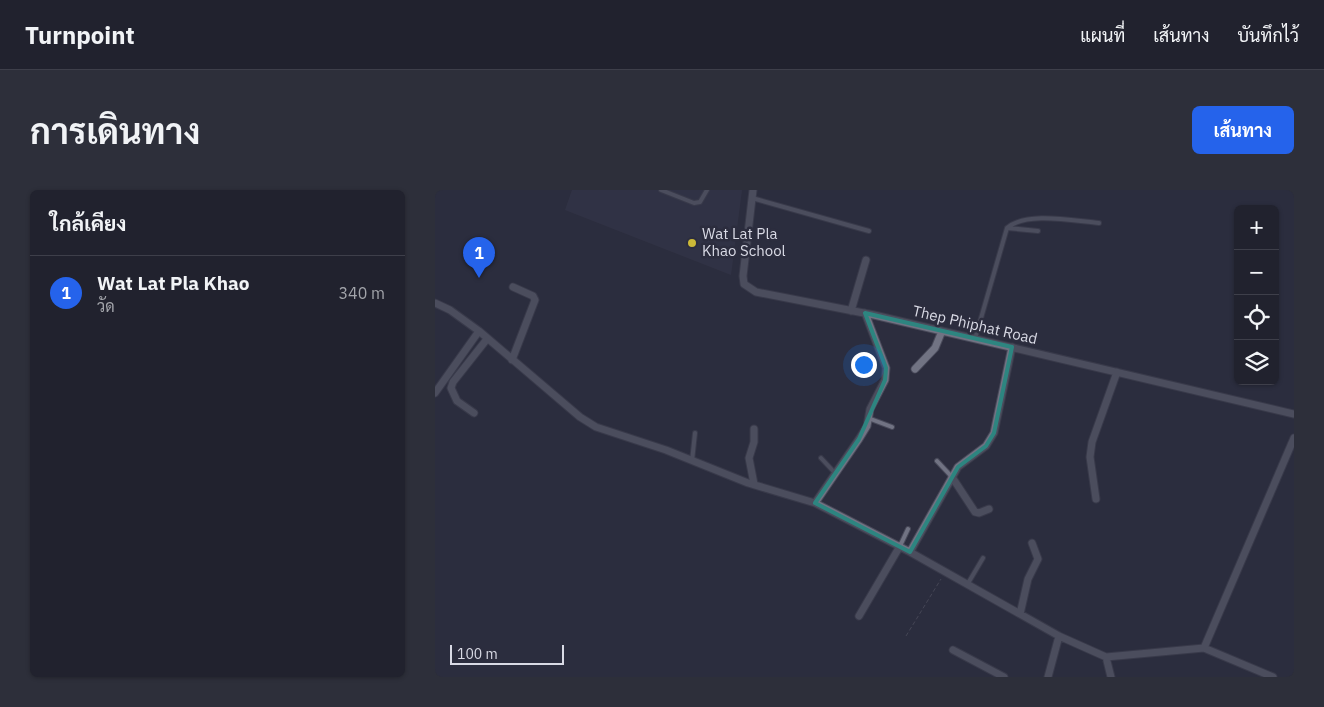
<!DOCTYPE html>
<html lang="th">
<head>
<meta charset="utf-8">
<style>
	body { margin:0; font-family:"IBM Plex Sans",Sarabun,sans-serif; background:#2d2f3a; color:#f1f3f6 }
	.controls { position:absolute; right:15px; top:15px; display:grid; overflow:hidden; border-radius:8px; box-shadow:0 1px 4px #0004 }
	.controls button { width:45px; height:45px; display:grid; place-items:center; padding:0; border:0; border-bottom:1px solid #3e3f4a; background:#21222e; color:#f1f3f6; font:25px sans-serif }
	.scale { position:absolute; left:15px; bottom:12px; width:114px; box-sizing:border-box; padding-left:5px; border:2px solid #d9dae5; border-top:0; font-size:14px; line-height:18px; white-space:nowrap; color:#d9dae5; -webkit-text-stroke:4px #2c2d3e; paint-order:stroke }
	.you { position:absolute; left:428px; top:174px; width:18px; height:18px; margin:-12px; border:4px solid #fff; border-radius:50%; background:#1a73e8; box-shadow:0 0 0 8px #1a73e833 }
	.badge { display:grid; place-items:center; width:32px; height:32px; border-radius:50%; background:#2563eb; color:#fff; font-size:16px; font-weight:700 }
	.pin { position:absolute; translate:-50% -41px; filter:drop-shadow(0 1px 2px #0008) }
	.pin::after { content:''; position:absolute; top:26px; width:18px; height:15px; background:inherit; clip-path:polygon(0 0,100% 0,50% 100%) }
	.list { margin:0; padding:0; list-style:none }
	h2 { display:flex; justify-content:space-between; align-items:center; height:65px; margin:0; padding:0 20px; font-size:21px }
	h2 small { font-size:16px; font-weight:400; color:#a2a4aa }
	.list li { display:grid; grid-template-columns:32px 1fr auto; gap:15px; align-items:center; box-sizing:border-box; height:75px; padding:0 20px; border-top:1px solid #3e3f4a }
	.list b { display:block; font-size:19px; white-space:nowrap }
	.list p { margin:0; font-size:16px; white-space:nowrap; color:#a2a4aa }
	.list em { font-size:16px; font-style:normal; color:#a2a4aa }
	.icon { flex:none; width:28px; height:28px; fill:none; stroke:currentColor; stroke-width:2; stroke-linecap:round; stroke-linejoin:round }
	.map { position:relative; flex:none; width:859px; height:487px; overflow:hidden; border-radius:8px }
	header { display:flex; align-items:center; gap:30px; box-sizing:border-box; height:70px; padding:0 25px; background:#21222e; border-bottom:1px solid #3e3f4a }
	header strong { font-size:24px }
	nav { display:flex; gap:28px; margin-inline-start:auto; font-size:18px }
	.intro { display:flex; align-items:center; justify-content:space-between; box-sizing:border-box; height:120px; padding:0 30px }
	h1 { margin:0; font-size:35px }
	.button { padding:12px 22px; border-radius:8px; background:#2563eb; color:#fff; font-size:18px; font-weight:700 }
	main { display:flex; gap:30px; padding:0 30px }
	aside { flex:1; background:#21222e; border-radius:8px; box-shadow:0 1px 4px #0004 }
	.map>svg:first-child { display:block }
</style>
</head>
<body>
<header>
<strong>Turnpoint</strong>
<nav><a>แผนที่</a><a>เส้นทาง</a><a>บันทึกไว้</a></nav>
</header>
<div class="intro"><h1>การเดินทาง</h1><a class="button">เส้นทาง</a></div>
<main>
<aside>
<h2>ใกล้เคียง<small></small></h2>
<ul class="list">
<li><span class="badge">1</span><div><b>Wat Lat Pla Khao</b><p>วัด</p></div><em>340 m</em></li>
</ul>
</aside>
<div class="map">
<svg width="859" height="487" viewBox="0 0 859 487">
	<rect width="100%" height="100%" fill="#2c2d3e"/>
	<!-- built -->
	<path fill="#37394e" d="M137 0H307L296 85 130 20Z"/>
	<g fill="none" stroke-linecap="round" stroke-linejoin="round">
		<!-- lane casing -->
		<g stroke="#484959" stroke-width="6">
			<path id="lane" d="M226 0 259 13 265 12 272 0
				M317 8 434 41
				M572 38 603 41
				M540 149 572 38C591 21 639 31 664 33
				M433 228 457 237
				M386 268 400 283
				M257 271 260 243
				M502 271 517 287
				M465 356 473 339
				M532 395 548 368"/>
		</g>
		<!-- street casing -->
		<g stroke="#484959" stroke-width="9">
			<path id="street" d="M318 0 308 86 309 94 321 102 439 125 859 224
				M0 113 15 120 44 141 145 227 161 237 231 260 313 293 380 313 475 362 624 446 671 467 769 458 838 487
				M416 121 431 70
				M77 170 100 110 98 106 78 97
				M480 179 500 158 507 141
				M0 203 44 141
				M39 223 22 211 16 198 18 192 52 149
				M517 287 540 322 544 323 554 319
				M319 294 314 268 319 252V239
				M661 309 655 267 657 252 682 182
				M380 313 424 249 432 236 435 219 450 190 451 178 430 123
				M475 362 523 277 551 256 559 243 577 157
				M585 424 593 389 603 369 597 353
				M424 426 465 356
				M769 458 859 248
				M518 460 569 487
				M671 467 676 487
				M613 487 624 446"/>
		</g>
		<!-- path -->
		<path stroke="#626372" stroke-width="1" stroke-dasharray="4 2.5" stroke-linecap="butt" d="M471 446 506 389"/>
		<!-- lane -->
		<use href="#lane" stroke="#717383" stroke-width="4"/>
		<!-- street -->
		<use href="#street" stroke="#717383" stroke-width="7"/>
	</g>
	<!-- marked area -->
	<path d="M0 0H859V487H0ZM430 123 577 157 559 243 551 256 523 277 475 362 380 313 424 249 450 190 451 178Z" fill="#2c2d3e" fill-opacity=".55" fill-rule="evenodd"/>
	<path fill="none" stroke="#2d8580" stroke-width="4" stroke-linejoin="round" d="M430 123 577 157 559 243 551 256 523 277 475 362 380 313 424 249 450 190 451 178Z"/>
	<!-- markers -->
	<circle fill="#ccb938" stroke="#2c2d3e" stroke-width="2" cx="257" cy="53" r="5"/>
	<g text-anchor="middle" stroke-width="5" stroke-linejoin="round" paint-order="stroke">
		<!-- poi labels -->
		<g font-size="15" fill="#d9dae5" stroke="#2c2d3e" text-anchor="start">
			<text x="267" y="49">Wat Lat Pla<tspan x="267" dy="17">Khao School</tspan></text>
		</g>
		<!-- street labels -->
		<g font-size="15" fill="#d9dae5" stroke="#2c2d3e">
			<text transform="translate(540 135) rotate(13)" y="5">Thep Phiphat Road</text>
		</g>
	</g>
</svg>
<div class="controls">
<button>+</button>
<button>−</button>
<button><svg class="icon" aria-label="locate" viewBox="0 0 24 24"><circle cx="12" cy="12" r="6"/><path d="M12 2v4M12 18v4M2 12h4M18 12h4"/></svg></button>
<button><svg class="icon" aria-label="layers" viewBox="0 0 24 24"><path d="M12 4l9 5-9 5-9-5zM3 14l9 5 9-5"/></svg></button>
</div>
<div class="scale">100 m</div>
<div class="you"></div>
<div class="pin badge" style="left:44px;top:88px">1</div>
</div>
</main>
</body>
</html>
